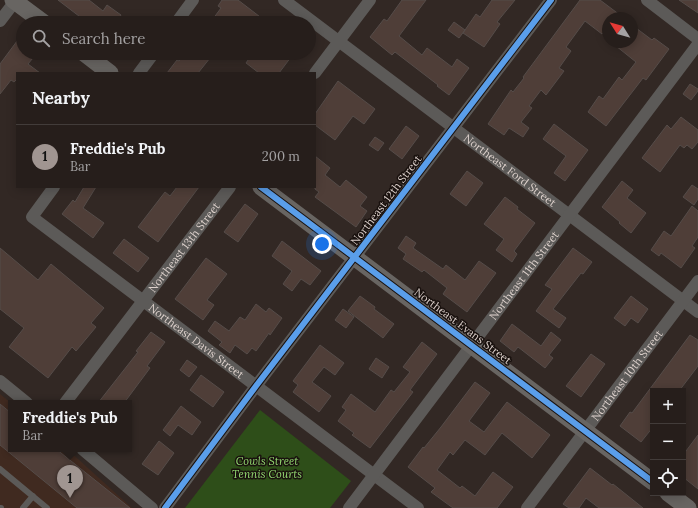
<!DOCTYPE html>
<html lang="en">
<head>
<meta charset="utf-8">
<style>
	body { margin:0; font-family:Lora,serif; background:#2e2724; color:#f1f3f6 }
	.controls { position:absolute; right:12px; bottom:12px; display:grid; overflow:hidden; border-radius:0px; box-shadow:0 2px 10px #0003 }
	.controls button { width:36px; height:36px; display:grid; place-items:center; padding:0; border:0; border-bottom:1px solid #423c3a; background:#261e1b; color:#f1f3f6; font:20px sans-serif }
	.compass { position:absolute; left:602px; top:12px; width:36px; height:36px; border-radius:50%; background:#261e1b; box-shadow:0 2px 10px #0003; rotate:307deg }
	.you { position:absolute; left:322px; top:244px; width:14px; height:14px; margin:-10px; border:3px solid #fff; border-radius:50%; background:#1a73e8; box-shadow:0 0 0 6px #1a73e833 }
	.badge { display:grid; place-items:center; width:26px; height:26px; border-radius:50%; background:#a09591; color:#111; font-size:13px; font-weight:700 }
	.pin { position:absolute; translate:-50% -33px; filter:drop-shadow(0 1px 2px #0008) }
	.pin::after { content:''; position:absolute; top:21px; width:14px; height:12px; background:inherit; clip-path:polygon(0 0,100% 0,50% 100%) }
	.popup { position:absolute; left:8px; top:400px; width:124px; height:52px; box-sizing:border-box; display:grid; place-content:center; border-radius:0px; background:#261e1b; filter:drop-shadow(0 1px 3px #0005); font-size:13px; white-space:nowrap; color:#a4a2a3 }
	.popup b { font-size:15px; color:#f1f3f6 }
	.popup::after { content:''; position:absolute; left:50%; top:100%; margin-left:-8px; border:8px solid transparent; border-top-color:#261e1b }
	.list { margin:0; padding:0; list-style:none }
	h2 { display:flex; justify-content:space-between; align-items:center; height:52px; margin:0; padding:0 16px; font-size:17px }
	h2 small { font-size:13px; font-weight:400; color:#a4a2a3 }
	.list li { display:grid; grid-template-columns:26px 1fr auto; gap:12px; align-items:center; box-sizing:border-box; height:64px; padding:0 16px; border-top:1px solid #423c3a }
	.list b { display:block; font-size:15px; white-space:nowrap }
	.list p { margin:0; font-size:13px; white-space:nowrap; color:#a4a2a3 }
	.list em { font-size:13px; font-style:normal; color:#a4a2a3 }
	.icon { flex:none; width:22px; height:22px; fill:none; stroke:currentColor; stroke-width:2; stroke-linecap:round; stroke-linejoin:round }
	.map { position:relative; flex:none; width:698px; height:508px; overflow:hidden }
	.search { position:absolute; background:#261e1b; box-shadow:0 2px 10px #0003; left:16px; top:16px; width:300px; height:44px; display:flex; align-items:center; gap:10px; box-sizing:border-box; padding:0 14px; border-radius:22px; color:#a4a2a3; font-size:15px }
	.panel { position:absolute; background:#261e1b; box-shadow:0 2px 10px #0003; left:16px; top:72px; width:300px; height:116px; border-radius:0px }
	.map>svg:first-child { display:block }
</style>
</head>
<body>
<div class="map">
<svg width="698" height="508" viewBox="0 0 698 508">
	<rect width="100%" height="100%" fill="#322824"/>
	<!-- built -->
	<path fill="#402a20" d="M0 394 11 403V449H67L132 508H0Z"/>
	<!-- green -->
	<path fill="#2e4e19" d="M260 410 351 481 330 508H185Z"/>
	<!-- building -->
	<path fill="#4f3e38" stroke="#554c49" d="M58 0H89L103 11 107 5 121 15 116 23H88Z
		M222 0H238L268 23H210L221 8 218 6Z
		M402 0H426L399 36 422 55 427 48 452 67 457 59 469 68 449 95 437 86 438 85 395 52 392 55 370 37 384 19 387 21Z
		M492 0H515L497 22 500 24 484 47 463 33 476 14 480 17Z
		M580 0H600L624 18H608V26L602 34 585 21 566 47 571 51 559 68 564 71 546 95 541 90 529 106 532 108 521 122 529 128 523 137 509 128 504 135 488 124 511 90 513 92 524 78 523 77Z
		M679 0H698V13Z
		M454 22 465 30 459 38 448 30Z
		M632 25 652 40 654 38 669 49 646 80 643 78 606 126 588 112 599 96 603 99 619 77 622 80 636 62 611 42H632Z
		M23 33V53H37L28 64 40 73H17V79L14 82 11 80 0 94V64Z
		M186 53H214L198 73H167L177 60 179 61Z
		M253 53H294L279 73H259L246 63Z
		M338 81 375 109 364 124 353 116 335 140 315 125V114Z
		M690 84 698 89V91L691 100 683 94Z
		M681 117 698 130V142L692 149 687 145 684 148 680 145 660 172 642 158 667 125 671 129Z
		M554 124 588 150 565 181 554 173 566 156 543 139Z
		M406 126 419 136 402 159 389 149Z
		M375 137 384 143 378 151 369 145Z
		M315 156 330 168 325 175 340 187 346 180 367 197 360 206 367 211 356 227 315 197 319 192 315 189Z
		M467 171 483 183 466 206 450 194Z
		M622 181 633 190 627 198 646 213 631 233 619 223 620 222 602 207Z
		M692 185 698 189V199L694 205 683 197Z
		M84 187H96L83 208 104 223 93 238 62 214 73 200 75 202Z
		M177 187H199L158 242 138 227 165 192 170 196Z
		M505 197 518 207 517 209 535 223 514 251 517 254 512 262 496 250 504 239 484 224Z
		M245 204 258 214 238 242 224 232Z
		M692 206 698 211V237L692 246 695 248 681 268 661 253 659 256 651 250 664 231 671 236Z
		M406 236 416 243 413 248 443 269 446 265 465 280 479 261 496 273 467 312 443 294 447 288 424 270 422 272 403 259 406 254 398 248Z
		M124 239 149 258 138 272 113 253Z
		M282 241 321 271 310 285 301 279 292 291 283 284 292 271 272 256Z
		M0 248 38 280 51 264 104 308 91 323 96 327 76 351 72 347 48 378 9 347 24 328 0 309Z
		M573 248 592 262 583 274 581 273 553 309 566 318 559 328 536 311 552 289 545 285Z
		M206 258 227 274 207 300 214 305 203 320 175 299Z
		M360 296 375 307 374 309 394 324 383 338 348 311Z
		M631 296 648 309 638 323 631 318 625 326 614 318Z
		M256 304 266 312 269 308 282 318 270 335 269 333 256 351 252 348 247 354 235 345 230 353 219 345 222 342 208 331 215 321 229 331 240 317 245 320Z
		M343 309 354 317 346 328 335 320Z
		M512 324 541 346 551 332 561 340 549 355 553 358 545 368 518 347 514 352 500 341Z
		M151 332 165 342 147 366 150 368 124 403H98L138 352 136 351Z
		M690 335 698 340V366L679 391H653V427L641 442 620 426 630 412 632 413Z
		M422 342 437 354 410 390 413 392 370 448 352 435 354 433 338 421 346 410 342 407 351 394 375 412 391 390 394 392 410 372 403 367Z
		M320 345 344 363 335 375 324 367 312 382 331 396 319 412 293 392 298 385 293 381Z
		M591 354 605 364 581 397 566 386Z
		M376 358 389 367 382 378 369 369Z
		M187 360 197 367 189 377 180 370Z
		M201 375 224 392 213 407 190 390Z
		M475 382 490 393 469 421 484 432 507 402 550 435 532 458 502 433 485 455 465 440 453 455 450 452 437 470 460 488 462 486 475 496 493 472 513 487 497 508H453L431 492 435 488 408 467 423 447 424 448 441 427Z
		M0 404 11 413V449H56L130 508H77L0 445Z
		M181 406 201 422 192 435 178 425 170 436 163 430Z
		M698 435V489L683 477V455Z
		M159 441 174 453 158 475 142 464Z
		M590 468 612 485 613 484 643 508H599L586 498 579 508H569L563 504Z"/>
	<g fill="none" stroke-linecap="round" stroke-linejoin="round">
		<!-- lane -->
		<path stroke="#5c5a58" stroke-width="6" d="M0 469 47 508
			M0 508H1
			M23 508 33 496"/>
		<!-- street -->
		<g stroke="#5c5a58" stroke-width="12">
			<path id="s1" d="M284 0 698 312"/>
			<path d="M647 0 698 39"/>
			<path d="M0 21 16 0"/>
			<path d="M176 23 193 0"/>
			<path d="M139 73 154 53"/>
			<path d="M315 73 370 0"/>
			<path id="s2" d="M54 187 32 217 418 508"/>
			<path d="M0 381 27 403"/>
			<path id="s3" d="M65 403 230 187"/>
			<path d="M82 449 152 508"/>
			<path d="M165 508 256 386 551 0"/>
			<path id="s4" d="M349 508 698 44"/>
			<path id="s5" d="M527 508 698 281"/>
		</g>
		<!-- secondary -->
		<path stroke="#686562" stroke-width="17" d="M13 0 44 23
			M84 53 110 73
			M261 187 653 482
			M668 493 688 508"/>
		<!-- cycleway casing -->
		<g stroke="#19110e" stroke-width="8">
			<path id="cycleway" d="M261 187 653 482
				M165 508 256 386 551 0"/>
		</g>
		<!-- cycleway -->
		<use href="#cycleway" stroke="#5a9eea" stroke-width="6"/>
	</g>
	<g text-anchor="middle" stroke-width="3" stroke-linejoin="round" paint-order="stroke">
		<!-- street labels -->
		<g font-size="11" fill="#dcd0cb" stroke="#19110e">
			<text dy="4" stroke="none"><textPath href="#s1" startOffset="283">Northeast Ford Street</textPath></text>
			<text transform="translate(386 200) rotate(-53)" y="4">Northeast 12th Street</text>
			<text dy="4" stroke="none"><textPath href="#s3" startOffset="196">Northeast 13th Street</textPath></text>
			<text dy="4" stroke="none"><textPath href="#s4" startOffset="291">Northeast 11th Street</textPath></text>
			<text transform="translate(463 326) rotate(37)" y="4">Northeast Evans Street</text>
			<text dy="4" stroke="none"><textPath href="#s2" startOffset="243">Northeast Davis Street</textPath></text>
			<text dy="4" stroke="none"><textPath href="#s5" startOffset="166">Northeast 10th Street</textPath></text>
		</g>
		<!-- park labels -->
		<g font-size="11" font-style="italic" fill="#93d971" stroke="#19110e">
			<text x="267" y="465">Cowls Street<tspan x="267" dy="13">Tennis Courts</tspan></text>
		</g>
	</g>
</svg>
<div class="controls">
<button>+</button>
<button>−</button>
<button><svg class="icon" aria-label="locate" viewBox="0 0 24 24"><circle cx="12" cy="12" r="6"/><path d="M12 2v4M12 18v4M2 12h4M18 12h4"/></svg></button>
</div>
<svg class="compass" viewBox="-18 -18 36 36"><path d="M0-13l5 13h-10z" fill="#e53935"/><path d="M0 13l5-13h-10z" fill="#a4a2a3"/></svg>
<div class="you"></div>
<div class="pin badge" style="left:70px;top:498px">1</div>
<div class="popup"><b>Freddie's Pub</b>Bar</div>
<div class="search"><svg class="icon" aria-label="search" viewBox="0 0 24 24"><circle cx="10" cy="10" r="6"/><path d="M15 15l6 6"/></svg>Search here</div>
<section class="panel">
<h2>Nearby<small></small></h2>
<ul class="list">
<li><span class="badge">1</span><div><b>Freddie's Pub</b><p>Bar</p></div><em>200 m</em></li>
</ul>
</section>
</div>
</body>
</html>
